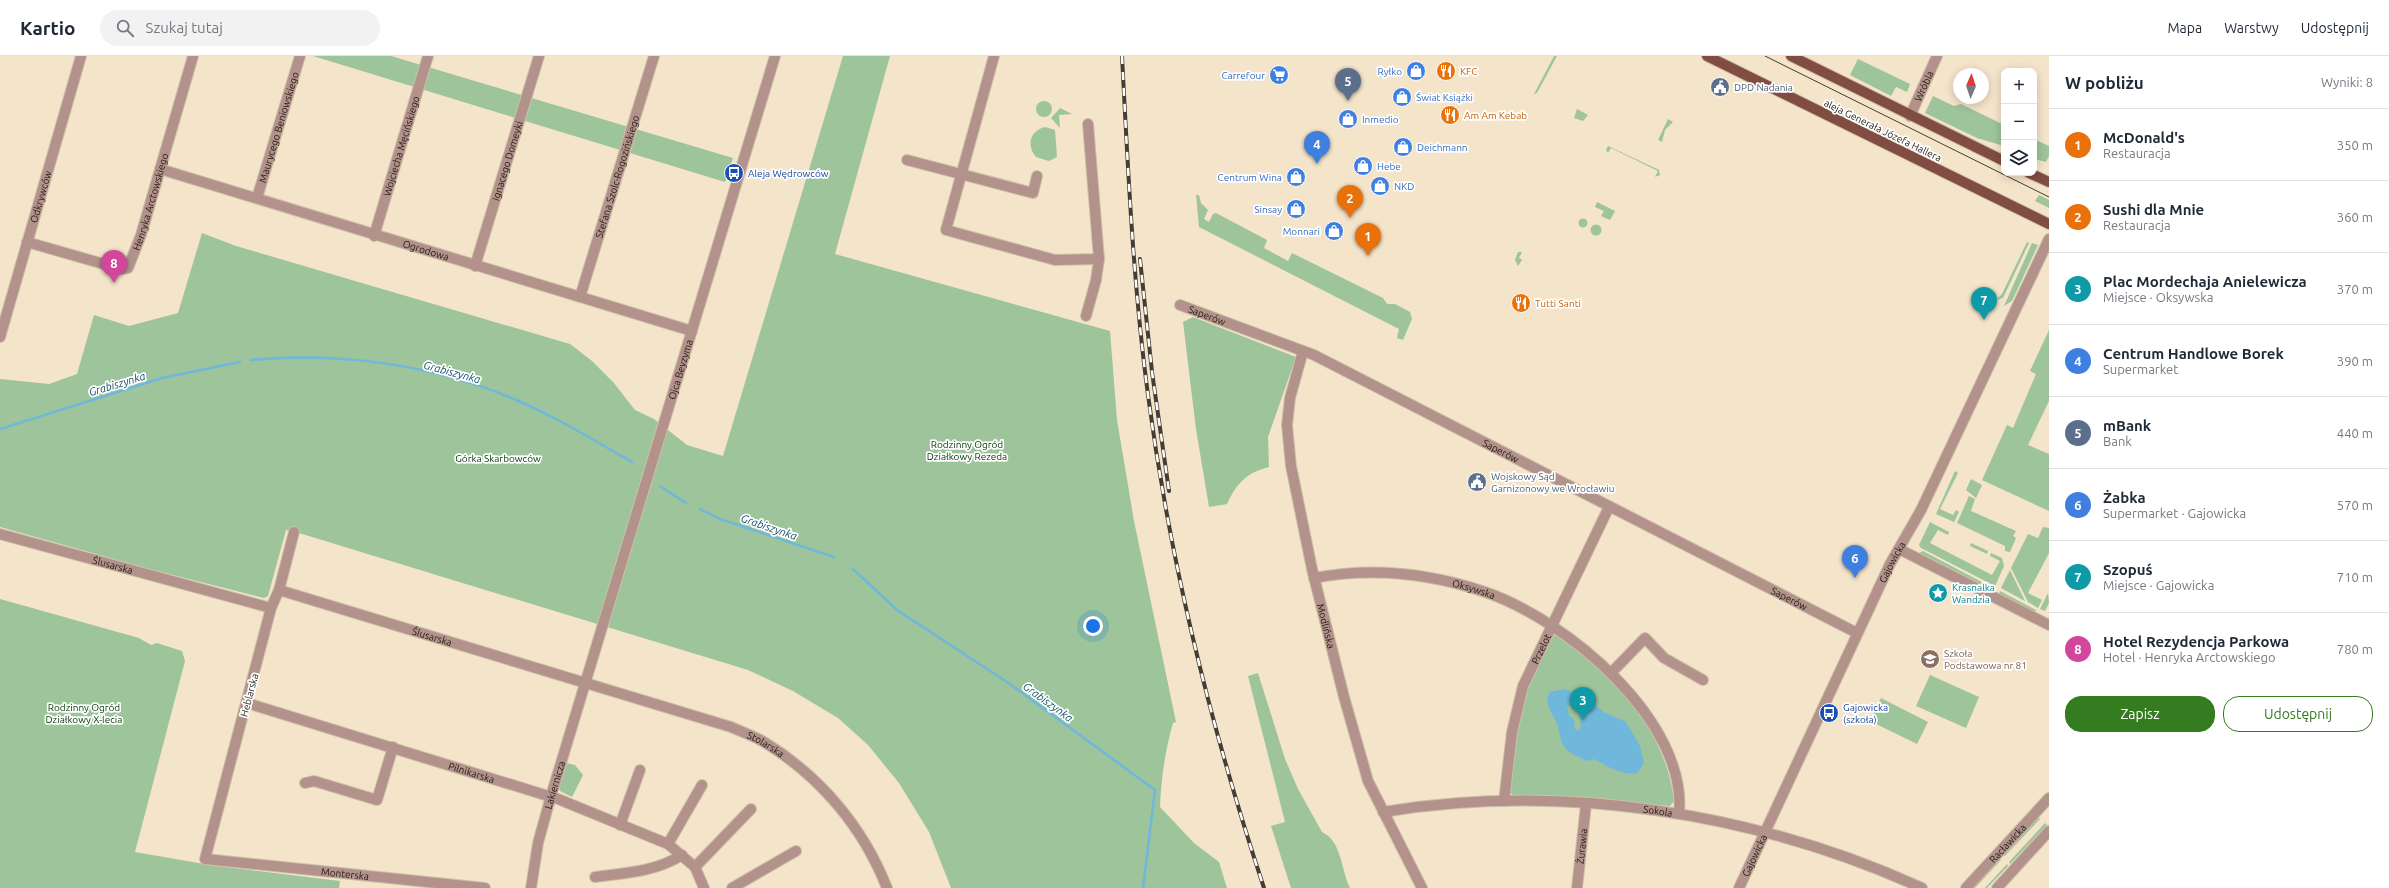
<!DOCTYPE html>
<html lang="pl">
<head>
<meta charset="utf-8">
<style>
	body { margin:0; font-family:Ubuntu,sans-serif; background:#f2f2f3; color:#1f2937 }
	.controls { position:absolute; right:12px; top:12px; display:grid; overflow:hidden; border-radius:8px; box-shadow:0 2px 10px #0003 }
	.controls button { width:36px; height:36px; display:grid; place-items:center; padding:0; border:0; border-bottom:1px solid #e0e1e3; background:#fff; color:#1f2937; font:20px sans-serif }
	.compass { position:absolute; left:1953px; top:12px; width:36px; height:36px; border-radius:50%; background:#fff; box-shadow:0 2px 10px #0003; rotate:2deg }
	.you { position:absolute; left:1093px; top:570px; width:14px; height:14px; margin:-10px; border:3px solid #fff; border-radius:50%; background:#1a73e8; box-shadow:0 0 0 6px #1a73e833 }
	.badge { display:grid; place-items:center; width:26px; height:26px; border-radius:50%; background:#357c20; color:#fff; font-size:13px; font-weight:700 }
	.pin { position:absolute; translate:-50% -33px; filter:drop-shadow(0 1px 2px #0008) }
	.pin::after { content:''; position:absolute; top:21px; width:14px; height:12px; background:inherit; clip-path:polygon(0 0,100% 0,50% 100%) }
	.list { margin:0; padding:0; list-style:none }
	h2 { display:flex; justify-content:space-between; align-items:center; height:52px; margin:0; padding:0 16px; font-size:17px }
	h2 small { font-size:13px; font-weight:400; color:#747a83 }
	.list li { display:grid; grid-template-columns:26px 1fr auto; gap:12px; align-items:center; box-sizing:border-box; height:72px; padding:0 16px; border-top:1px solid #e0e1e3 }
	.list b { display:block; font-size:15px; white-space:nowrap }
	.list p { margin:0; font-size:13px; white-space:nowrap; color:#747a83 }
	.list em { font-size:13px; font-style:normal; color:#747a83 }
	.actions { display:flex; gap:8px; padding:12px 16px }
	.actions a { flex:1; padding:9px 0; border:1px solid #357c20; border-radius:16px; text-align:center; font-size:14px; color:#357c20 }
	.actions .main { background:#357c20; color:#fff }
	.icon { flex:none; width:22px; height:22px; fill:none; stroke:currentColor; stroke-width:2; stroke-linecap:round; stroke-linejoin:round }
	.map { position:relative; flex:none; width:2049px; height:832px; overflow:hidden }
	header { display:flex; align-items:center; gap:24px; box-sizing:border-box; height:56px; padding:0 20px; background:#fff; border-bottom:1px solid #e0e1e3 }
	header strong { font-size:19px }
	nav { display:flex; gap:22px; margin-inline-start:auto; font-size:14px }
	.search { width:280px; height:36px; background:#f2f2f3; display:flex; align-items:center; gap:10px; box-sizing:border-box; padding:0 14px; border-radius:22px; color:#747a83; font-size:15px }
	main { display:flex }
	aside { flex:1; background:#fff }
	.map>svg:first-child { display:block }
</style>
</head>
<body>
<header>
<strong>Kartio</strong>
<div class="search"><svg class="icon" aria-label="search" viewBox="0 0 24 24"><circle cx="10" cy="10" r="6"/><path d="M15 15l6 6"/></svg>Szukaj tutaj</div>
<nav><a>Mapa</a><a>Warstwy</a><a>Udostępnij</a></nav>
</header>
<main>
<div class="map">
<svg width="2049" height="832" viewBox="0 0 2049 832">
	<rect width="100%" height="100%" fill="#f4e4ca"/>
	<!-- green -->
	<path fill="#9dc49a" d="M313 0H391L733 102 725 126Z
		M843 0H890L835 198 1110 275 1117 364 1134 465 1176 666 1173 667C1165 695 1161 723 1160 751L1194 787 1219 806 1227 832H951L929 776 899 727 868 689 838 662 793 635 748 614 299 477 286 474 268 540 264 542 153 514 0 471V323L49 328 77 318 94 259 129 270 178 257 202 177 236 190 570 288 592 305 613 326 635 354 654 363 687 389 723 400Z
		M1554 0H1557L1537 37 1534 38Z
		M1858 3 1910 28 1907 36 1896 31 1891 40 1850 19Z
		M1933 40 1954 50 1961 48 2004 69V90L1977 82 1925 57Z
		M1036 53a8 8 0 1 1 16 0a8 8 0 1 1-16 0Z
		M1060 52 1072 58 1059 59 1060 72 1051 62Z
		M1577 53 1588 59 1583 65 1574 62Z
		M1668 63 1673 66 1665 74 1662 86 1658 84Z
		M1045 71 1055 74 1057 101 1049 105 1036 101C1026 89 1030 75 1045 71Z
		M2034 83 2049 90V100L2046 106 2034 103Z
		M1608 90 1659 114 1660 119 1655 121 1658 115 1611 92 1608 97 1606 94Z
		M1196 139H1199L1201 147 1208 154 1204 163 1209 166 1213 158 1216 157 1267 184 1264 192 1288 205 1292 197 1383 242 1387 248H1395L1410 256 1412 263 1403 284 1397 282 1399 273 1199 171Z
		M2039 139 2049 144V152L2035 145Z
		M1597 146 1615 155 1610 164 1601 160 1604 155 1595 151Z
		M1578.5 167a4.5 4.5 0 1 1 9 0a4.5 4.5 0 1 1-9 0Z
		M1590.5 174a5.5 5.5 0 1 1 11 0a5.5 5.5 0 1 1-11 0Z
		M2027 186 2029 187 2003 242 1996 244 2002 238Z
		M2032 187 2038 189 2012 245 2004 250Z
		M1518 196H1522L1519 202 1536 212 1522 204 1518 210 1515 204Z
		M1193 261 1296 301 1268 381 1269 411C1246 417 1237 427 1227 448L1209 451 1196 373 1183 266Z
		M2049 274V345L2028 389 2049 398V455L1982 424 2007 369 2013 372 2036 318 2030 315Z
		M1955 415 1958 417 1940 453 1953 459 1956 454 1959 456 1954 466 1936 458Z
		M1971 423 1982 429 1976 442 1966 434Z
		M1969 440 1975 443 1971 455 2016 475 2013 480 2016 482 2010 496 2005 495V490L1957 467Z
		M1930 466 1949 476 1948 479 1938 474 1930 487 1992 519 2000 505 1990 500 1991 497 2002 502 2004 510 1995 530 1921 492 1919 489Z
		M2043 471 2049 472V497L2028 537 2042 544 2038 552 2028 546 2011 512 2028 478 2038 482Z
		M1971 487 1988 495 1987 498 1970 490Z
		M1923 495 1995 533 1994 535 1919 497Z
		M2010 514 2025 545 2001 532Z
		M2000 535 2036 554 2035 556 1999 538Z
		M2048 537 2049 547 2045 555 2040 553Z
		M0 543 139 582 151 589 157 587 182 595 185 605 135 796 210 809 340 825 339 832H0Z
		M1552 580C1561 578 1571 590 1577 595 1626 631 1667 683 1674 745L1670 750 1513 739 1510 737 1512 698 1526 637Z
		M1258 617 1285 703 1298 733 1322 776C1342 785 1341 814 1350 832H1291L1271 770 1285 766 1248 620Z
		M1930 619 1979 641 1966 672 1916 650Z
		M1881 642 1928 666 1917 688 1870 665Z
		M567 707 575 709 583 719 572 741 560 735 559 732Z
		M2038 761 2040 763 2005 800 2003 799Z
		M2045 767 2047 769 2010 808 2009 806Z
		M1999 802 2001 804 1975 832H1971Z
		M2007 808 2008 810 1987 832H1985Z"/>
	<!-- water -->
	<path fill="#70b8db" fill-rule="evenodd" d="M1565 633 1584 640 1604 656 1626 666 1640 690 1644 707 1637 717C1622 720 1607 710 1594 703L1586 705C1580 701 1572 699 1567 694 1559 686 1561 678 1557 668 1553 657 1543 648 1550 636ZM1569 649 1580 657 1581 670 1578 675 1574 672 1575 665 1569 659 1567 651Z"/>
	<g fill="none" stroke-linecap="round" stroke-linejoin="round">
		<!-- stream -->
		<path stroke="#70b8db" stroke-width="2.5" d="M251 304C337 296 429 308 509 341 551 358 592 383 632 406
			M0 373 162 322 240 306
			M660 430 686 447
			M700 453 720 463 834 501
			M853 513 897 554 1010 628 1155 734 1143 832"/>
		<!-- minor casing -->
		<g stroke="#cec0a9" stroke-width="12">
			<g id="minor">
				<path d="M994 0 946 174 1055 204 1099 203 1088 68"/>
				<path id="s1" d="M1910 60 1937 0"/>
				<path d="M907 104 1033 137 1037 120"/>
				<path id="s2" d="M160 113 692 275"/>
				<path id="s3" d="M257 142 300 0"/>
				<path id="s4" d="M374 180 428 0"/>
				<path id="s5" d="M27 186 121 213 128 212 141 179 193 0"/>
				<path id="s6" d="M475 210 539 0"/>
				<path id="s7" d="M580 241 654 0"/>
				<path id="s8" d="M1180 249 1314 299 1857 577"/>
				<path d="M1086 260 1096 224 1099 203"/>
				<path id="s9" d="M0 281 81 0"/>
				<path id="s10" d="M1303 295 1290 342 1287 369 1291 410 1312 513 1344 641 1368 725 1422 832"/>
				<path id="s11" d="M294 476 279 534 271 552 205 803 485 832"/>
				<path id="s12" d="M0 478 271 552"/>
				<path d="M1899 493 2049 569"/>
				<path id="s13" d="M1314 522C1372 511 1429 517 1485 536 1565 563 1688 664 1679 758"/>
				<path id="s14" d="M279 534 731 671C742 676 754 680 764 686 820 720 863 771 887 832"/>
				<path d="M1611 617 1645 582 1664 602 1703 624"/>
				<path id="s15" d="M247 647 558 743 668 788 695 811 704 832"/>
				<path d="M305 727 314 725 377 744 393 691"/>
				<path id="s16" d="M1504 745 1512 676 1523 630 1609 451"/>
				<path id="s17" d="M1383 756C1562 726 1757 757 1922 832"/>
				<path d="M620 769 640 714"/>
				<path d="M668 788 702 729"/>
				<path d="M695 811 751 753"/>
				<path d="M595 821C625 817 655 816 682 799"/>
				<path id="s18" d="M531 832 538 787 551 740 775 0"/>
				<path d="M732 832 796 795"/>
				<path id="s19" d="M1577 832 1586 748"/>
				<path id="s20" d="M1739 832 1890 508 1921 454 2049 183"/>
				<path id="s21" d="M1966 832 2049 742"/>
				<path d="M1997 832 2049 775"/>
			</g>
		</g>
		<!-- major casing -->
		<g stroke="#cec0a9" stroke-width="12">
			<path id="major" d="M1707 0 2049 168
				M1791 0 2004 105
				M2029 117 2049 126"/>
		</g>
		<!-- minor -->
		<use href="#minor" stroke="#b2928b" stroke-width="10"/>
		<!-- major -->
		<use href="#major" stroke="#814c41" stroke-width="10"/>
		<!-- tram -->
		<path stroke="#453d32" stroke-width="1" d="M1765 0 2049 141"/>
		<!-- rail casing -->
		<g stroke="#453d32" stroke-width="4">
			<path id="rail" d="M1122 0C1128 113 1133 227 1148 339 1170 506 1211 672 1264 832
				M1140 203 1152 316 1169 435"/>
		</g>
		<!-- rail -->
		<use href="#rail" stroke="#fff" stroke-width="2.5" stroke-dasharray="8" stroke-linecap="butt"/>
	</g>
	<!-- icons -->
	<defs>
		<g id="shop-disc" transform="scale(1)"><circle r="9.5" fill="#3f7fe0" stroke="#fff"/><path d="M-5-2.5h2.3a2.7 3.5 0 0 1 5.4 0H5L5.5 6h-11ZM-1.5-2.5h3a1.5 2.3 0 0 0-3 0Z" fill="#fff"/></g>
		<g id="restaurant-disc" transform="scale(1)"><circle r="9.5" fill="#e8710a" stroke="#fff"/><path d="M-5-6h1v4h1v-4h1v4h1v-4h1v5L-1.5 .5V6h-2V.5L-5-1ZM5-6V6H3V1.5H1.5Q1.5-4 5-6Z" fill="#fff"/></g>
		<g id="supermarket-disc" transform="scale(1)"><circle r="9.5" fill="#3f7fe0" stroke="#fff"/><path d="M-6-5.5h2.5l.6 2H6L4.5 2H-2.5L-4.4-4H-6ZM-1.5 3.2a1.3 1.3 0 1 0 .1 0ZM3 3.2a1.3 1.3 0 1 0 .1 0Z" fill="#fff"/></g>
		<g id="civic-disc" transform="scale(1)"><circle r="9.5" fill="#5c6f8a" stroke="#fff"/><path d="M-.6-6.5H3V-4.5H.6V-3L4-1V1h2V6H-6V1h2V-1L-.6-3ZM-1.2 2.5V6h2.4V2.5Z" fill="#fff"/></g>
		<g id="bus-disc" transform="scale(1)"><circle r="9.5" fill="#1a4fb4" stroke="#fff"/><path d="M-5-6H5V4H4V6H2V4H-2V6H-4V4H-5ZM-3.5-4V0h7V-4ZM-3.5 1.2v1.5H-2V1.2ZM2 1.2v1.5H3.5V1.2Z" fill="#fff"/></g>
		<g id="sight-disc" transform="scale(1)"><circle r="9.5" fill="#0f9aa8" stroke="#fff"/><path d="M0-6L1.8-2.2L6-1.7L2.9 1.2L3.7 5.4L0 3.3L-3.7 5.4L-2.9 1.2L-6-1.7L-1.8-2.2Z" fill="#fff"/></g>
		<g id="school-disc" transform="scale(1)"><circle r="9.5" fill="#8d6e63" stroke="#fff"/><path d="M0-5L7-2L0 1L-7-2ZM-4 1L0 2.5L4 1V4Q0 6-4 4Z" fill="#fff"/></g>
	</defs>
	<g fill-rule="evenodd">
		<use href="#shop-disc" x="1416" y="15"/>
		<use href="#restaurant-disc" x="1446" y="15"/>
		<use href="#supermarket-disc" x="1279" y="19"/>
		<use href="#civic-disc" x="1720" y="31"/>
		<use href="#shop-disc" x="1402" y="41"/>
		<use href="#restaurant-disc" x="1450" y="59"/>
		<use href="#shop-disc" x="1348" y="63"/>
		<use href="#shop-disc" x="1403" y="91"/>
		<use href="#shop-disc" x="1363" y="110"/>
		<use href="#bus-disc" x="734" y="117"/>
		<use href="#shop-disc" x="1296" y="121"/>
		<use href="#shop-disc" x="1380" y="130"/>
		<use href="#shop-disc" x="1296" y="153"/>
		<use href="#shop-disc" x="1334" y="175"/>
		<use href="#restaurant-disc" x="1521" y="247"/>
		<use href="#civic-disc" x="1477" y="426"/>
		<use href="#sight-disc" x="1938" y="537"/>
		<use href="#school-disc" x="1930" y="603"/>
		<use href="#bus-disc" x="1829" y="657"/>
	</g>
	<g text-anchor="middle" stroke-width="3.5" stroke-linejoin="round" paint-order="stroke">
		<!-- shop labels -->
		<g font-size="10" fill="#366cbe" stroke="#fff" text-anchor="end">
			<text x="1402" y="19">Ryłko</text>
			<text x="1265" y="23">Carrefour</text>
			<text x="1416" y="45" text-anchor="start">Świat Książki</text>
			<text x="1362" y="67" text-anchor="start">Inmedio</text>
			<text x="1417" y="95" text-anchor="start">Deichmann</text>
			<text x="1377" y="114" text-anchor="start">Hebe</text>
			<text x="1282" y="125">Centrum Wina</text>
			<text x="1394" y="134" text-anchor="start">NKD</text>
			<text x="1282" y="157">Sinsay</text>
			<text x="1320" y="179">Monnari</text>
		</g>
		<!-- food labels -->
		<g font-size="10" fill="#c56008" stroke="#fff" text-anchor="start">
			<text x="1460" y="19">KFC</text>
			<text x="1464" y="63">Am Am Kebab</text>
			<text x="1535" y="251">Tutti Santi</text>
		</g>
		<!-- street labels -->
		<g font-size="10" fill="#221c13" stroke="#fff">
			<text dy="4" stroke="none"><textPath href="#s1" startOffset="33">Wróbla</textPath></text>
			<text dy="4" stroke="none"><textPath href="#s3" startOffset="74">Maurycego Beniowskiego</textPath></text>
			<text transform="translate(1883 74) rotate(26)" y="4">aleja Generała Józefa Hallera</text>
			<text dy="4" stroke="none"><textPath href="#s4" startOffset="94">Wojciecha Męcińskiego</textPath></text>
			<text dy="4" stroke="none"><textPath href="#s6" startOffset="110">Ignacego Domeyki</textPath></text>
			<text dy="4" stroke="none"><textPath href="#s7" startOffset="126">Stefana Szolc-Rogozińskiego</textPath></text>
			<text dy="4" stroke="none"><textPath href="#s9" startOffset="146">Odkrywców</textPath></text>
			<text dy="4" stroke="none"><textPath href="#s5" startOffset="175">Henryka Arctowskiego</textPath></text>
			<text dy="4" stroke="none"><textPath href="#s2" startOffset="278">Ogrodowa</textPath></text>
			<text dy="4" stroke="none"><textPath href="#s8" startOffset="29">Saperów</textPath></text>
			<text dy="4" stroke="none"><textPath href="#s18" startOffset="540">Ojca Beyzyma</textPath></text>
			<text dy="4" stroke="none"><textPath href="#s8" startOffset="353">Saperów</textPath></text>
			<text dy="4" stroke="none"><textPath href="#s20" startOffset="360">Gajowicka</textPath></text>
			<text dy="4" stroke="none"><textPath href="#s12" startOffset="117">Ślusarska</textPath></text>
			<text dy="4" stroke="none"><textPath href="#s13" startOffset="162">Oksywska</textPath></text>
			<text dy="4" stroke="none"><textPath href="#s8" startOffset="677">Saperów</textPath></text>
			<text dy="4" stroke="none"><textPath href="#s10" startOffset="281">Modlińska</textPath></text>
			<text dy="4" stroke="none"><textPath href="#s14" startOffset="160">Ślusarska</textPath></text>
			<text dy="4" stroke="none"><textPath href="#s16" startOffset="158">Przelot</textPath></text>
			<text transform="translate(249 639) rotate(-75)" y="4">Heblarska</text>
			<text dy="4" stroke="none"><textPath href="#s14" startOffset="511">Stolarska</textPath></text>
			<text dy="4" stroke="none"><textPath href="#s15" startOffset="235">Pilnikarska</textPath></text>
			<text dy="4" stroke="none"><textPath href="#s18" startOffset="106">Lakiernicza</textPath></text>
			<text dy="4" stroke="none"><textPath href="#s17" startOffset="276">Sokola</textPath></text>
			<text dy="4" stroke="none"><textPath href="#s21" startOffset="61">Racławicka</textPath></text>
			<text dy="4" stroke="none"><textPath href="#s19" startOffset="42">Żurawia</textPath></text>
			<text dy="4" stroke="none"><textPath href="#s20" startOffset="36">Gajowicka</textPath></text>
			<text dy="4" stroke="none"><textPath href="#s11" startOffset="480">Monterska</textPath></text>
		</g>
		<!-- service labels -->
		<g font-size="10" fill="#4e5e75" stroke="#fff" text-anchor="start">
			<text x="1734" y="35">DPD Nadania</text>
			<text x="1491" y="424">Wojskowy Sąd<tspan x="1491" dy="12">Garnizonowy we Wrocławiu</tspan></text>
		</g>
		<!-- transit labels -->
		<g font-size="10" fill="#164399" stroke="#fff" text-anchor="start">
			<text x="748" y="121">Aleja Wędrowców</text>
			<text x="1843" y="655">Gajowicka<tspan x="1843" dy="12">(szkoła)</tspan></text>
		</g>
		<!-- park labels -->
		<g font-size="10" fill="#033704" stroke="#fff">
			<text x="967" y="392">Rodzinny Ogród<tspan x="967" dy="12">Działkowy Rezeda</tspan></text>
			<text x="498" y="406">Górka Skarbowców</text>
			<text x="84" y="655">Rodzinny Ogród<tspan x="84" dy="12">Działkowy X-lecia</tspan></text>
		</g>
		<!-- culture labels -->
		<g font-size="10" fill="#0d838f" stroke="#fff" text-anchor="start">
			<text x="1952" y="535">Krasnalka<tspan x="1952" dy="12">Wandzia</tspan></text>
		</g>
		<!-- education labels -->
		<g font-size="10" fill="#785e54" stroke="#fff" text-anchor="start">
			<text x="1944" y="601">Szkoła<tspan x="1944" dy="12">Podstawowa nr 81</tspan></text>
		</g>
		<!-- water labels -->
		<g font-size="11" font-style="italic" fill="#114d65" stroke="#fff">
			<text transform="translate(452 316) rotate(15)" y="4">Grabiszynka</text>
			<text transform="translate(117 328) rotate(-17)" y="4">Grabiszynka</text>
			<text transform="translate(769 471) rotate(19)" y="4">Grabiszynka</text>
			<text transform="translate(1048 646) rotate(36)" y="4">Grabiszynka</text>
		</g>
	</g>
</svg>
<div class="controls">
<button>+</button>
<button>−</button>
<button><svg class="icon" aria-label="layers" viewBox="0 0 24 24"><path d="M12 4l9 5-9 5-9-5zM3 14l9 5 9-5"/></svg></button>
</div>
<svg class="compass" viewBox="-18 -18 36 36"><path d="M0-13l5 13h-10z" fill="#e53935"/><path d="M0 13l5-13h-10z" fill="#747a83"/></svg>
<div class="you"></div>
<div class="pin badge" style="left:1368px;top:200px;background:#e8710a">1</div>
<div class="pin badge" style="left:1350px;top:162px;background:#e8710a">2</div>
<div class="pin badge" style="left:1583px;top:664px;background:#0f9aa8">3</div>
<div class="pin badge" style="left:1317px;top:108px;background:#3f7fe0">4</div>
<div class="pin badge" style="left:1348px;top:45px;background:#5c6f8a">5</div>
<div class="pin badge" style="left:1855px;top:522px;background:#3f7fe0">6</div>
<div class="pin badge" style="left:1984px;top:264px;background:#0f9aa8">7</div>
<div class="pin badge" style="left:114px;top:227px;background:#d1479c">8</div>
</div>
<aside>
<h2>W pobliżu<small>Wyniki: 8</small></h2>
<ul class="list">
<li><span class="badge" style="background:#e8710a">1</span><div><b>McDonald's</b><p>Restauracja</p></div><em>350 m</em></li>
<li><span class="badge" style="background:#e8710a">2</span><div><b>Sushi dla Mnie</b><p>Restauracja</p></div><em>360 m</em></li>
<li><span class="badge" style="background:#0f9aa8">3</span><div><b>Plac Mordechaja Anielewicza</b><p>Miejsce · Oksywska</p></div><em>370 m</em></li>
<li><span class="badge" style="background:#3f7fe0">4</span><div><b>Centrum Handlowe Borek</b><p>Supermarket</p></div><em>390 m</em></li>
<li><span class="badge" style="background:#5c6f8a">5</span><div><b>mBank</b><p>Bank</p></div><em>440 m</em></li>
<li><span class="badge" style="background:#3f7fe0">6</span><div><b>Żabka</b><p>Supermarket · Gajowicka</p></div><em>570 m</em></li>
<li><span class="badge" style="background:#0f9aa8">7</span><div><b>Szopuś</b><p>Miejsce · Gajowicka</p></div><em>710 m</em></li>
<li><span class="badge" style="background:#d1479c">8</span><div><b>Hotel Rezydencja Parkowa</b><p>Hotel · Henryka Arctowskiego</p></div><em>780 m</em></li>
</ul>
<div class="actions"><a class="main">Zapisz</a><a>Udostępnij</a></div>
</aside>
</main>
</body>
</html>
